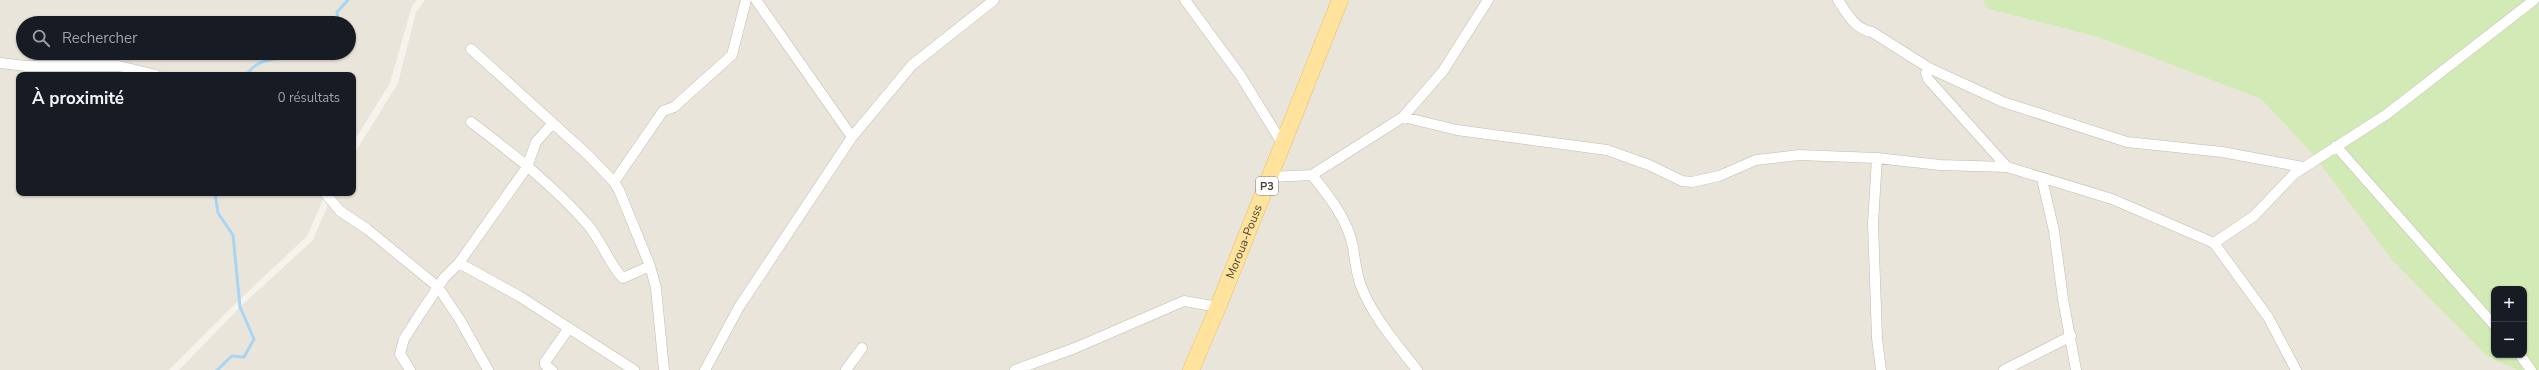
<!DOCTYPE html>
<html lang="fr">
<head>
<meta charset="utf-8">
<style>
	body { margin:0; font-family:"Nunito Sans",sans-serif; background:#242831; color:#f1f3f6 }
	.controls { position:absolute; right:12px; bottom:12px; display:grid; overflow:hidden; border-radius:8px; box-shadow:0 1px 3px #0004 }
	.controls button { width:36px; height:36px; display:grid; place-items:center; padding:0; border:0; border-bottom:1px solid #363941; background:#171b24; color:#f1f3f6; font:20px sans-serif }
	.list { margin:0; padding:0; list-style:none }
	h2 { display:flex; justify-content:space-between; align-items:center; height:52px; margin:0; padding:0 16px; font-size:17px }
	h2 small { font-size:13px; font-weight:400; color:#9ea1a6 }
	.icon { flex:none; width:22px; height:22px; fill:none; stroke:currentColor; stroke-width:2; stroke-linecap:round; stroke-linejoin:round }
	.map { position:relative; flex:none; width:2539px; height:370px; overflow:hidden }
	.search { position:absolute; background:#171b24; box-shadow:0 1px 3px #0004; left:16px; top:16px; width:340px; height:44px; display:flex; align-items:center; gap:10px; box-sizing:border-box; padding:0 14px; border-radius:22px; color:#9ea1a6; font-size:15px }
	.panel { position:absolute; background:#171b24; box-shadow:0 1px 3px #0004; left:16px; top:72px; width:340px; height:124px; border-radius:8px }
	.map>svg:first-child { display:block }
</style>
</head>
<body>
<div class="map">
<svg width="2539" height="370" viewBox="0 0 2539 370">
	<rect width="100%" height="100%" fill="#f6f3ec"/>
	<!-- residential -->
	<path fill="#eae5da" fill-rule="evenodd" d="M0 0H417L412 6 390 83 353 143V75H19V193H326L307 236 234 305 169 370H0ZM23 23H349V53H23Z
		M425 0H1983L1988 9 2098 37 2261 99 2316 158 2488 357 2517 370H179L240 307 313 240 333 193H353V156L398 83 416 12Z"/>
	<!-- green -->
	<path fill="#d2eab5" fill-rule="evenodd" d="M1983 0H2539V370H2517L2488 357 2393 261 2316 158 2261 99 2098 37 1988 9ZM2494 289H2524V355H2494Z"/>
	<g fill="none" stroke-linecap="round" stroke-linejoin="round">
		<!-- stream -->
		<path stroke="#a9d4f2" stroke-width="3" d="M338 23 337 12 348 0
			M246 75C261 55 274 63 292 53
			M215 193 218 213 233 235 240 307 254 339 244 357 232 356 217 370"/>
		<!-- minor casing -->
		<g stroke="#c2bbae" stroke-width="11">
			<path id="minor" d="M756 0 852 137
				M1185 0 1240 75 1282 143
				M1838 0C1847 14 1855 29 1872 32L1929 68 2003 102 2127 142 2222 152 2303 167
				M471 49 588 155 614 182 619 190 650 266 656 288 664 370
				M0 63 26 66H119L156 75
				M1929 68 1926 73 1928 79 2007 167
				M1403 117 1457 130 1607 150 1649 165 1682 181 1692 182 1719 176 1756 160 1799 155 1877 158 1940 165 2007 167 2112 199 2214 243 2268 317 2296 370
				M471 122C512 153 554 186 588 225 600 239 613 270 623 278L650 266
				M2336 146 2494 325
				M1877 158 1873 223 1877 338 1881 370
				M1312 175C1329 196 1348 220 1353 247 1355 260 1356 273 1361 286 1373 317 1396 343 1417 370
				M1271 177 1312 175 1403 117 1443 71 1488 0
				M2042 179 2054 231 2063 299 2076 370
				M614 182 663 111 674 107 732 55 746 0
				M325 193 340 211 367 229 438 287 460 320 488 370
				M2214 243 2254 216 2294 174 2387 114 2534 0
				M459 263 519 296 634 370
				M2520 355 2531 370
				M410 370 400 354 404 339 420 314 444 278 459 263 527 167 536 142 552 124
				M552 370 545 365V362L569 328
				M705 370 739 307 852 137 912 65 994 0
				M846 370 862 348
				M1015 370 1075 348 1184 301 1218 307
				M2004 370 2071 336"/>
		</g>
		<!-- primary casing -->
		<g stroke="#e6c16a" stroke-width="17">
			<g id="primary">
				<path id="s1" d="M1191 370 1218 307 1340 0"/>
			</g>
		</g>
		<!-- minor -->
		<use href="#minor" stroke="#fff" stroke-width="10"/>
		<!-- primary -->
		<use href="#primary" stroke="#ffe39c" stroke-width="16"/>
	</g>
	<g text-anchor="middle" stroke-width="3.5" stroke-linejoin="round" paint-order="stroke">
		<!-- shield labels -->
		<rect fill="#fff" stroke="#817c74" stroke-width="1" x="1256" y="177" width="22" height="18" rx="3"/>
		<g font-size="11" font-weight="bold" fill="#4b4439">
			<text x="1267" y="190">P3</text>
		</g>
		<!-- street labels -->
		<g font-size="12" fill="#4b4439" stroke="#fff">
			<text dy="4" stroke="none"><textPath href="#s1" startOffset="139">Moroua-Pouss</textPath></text>
		</g>
	</g>
</svg>
<div class="controls">
<button>+</button>
<button>−</button>
</div>
<div class="search"><svg class="icon" aria-label="search" viewBox="0 0 24 24"><circle cx="10" cy="10" r="6"/><path d="M15 15l6 6"/></svg>Rechercher</div>
<section class="panel">
<h2>À proximité<small>0 résultats</small></h2>
<ul class="list">
</ul>
</section>
</div>
</body>
</html>
